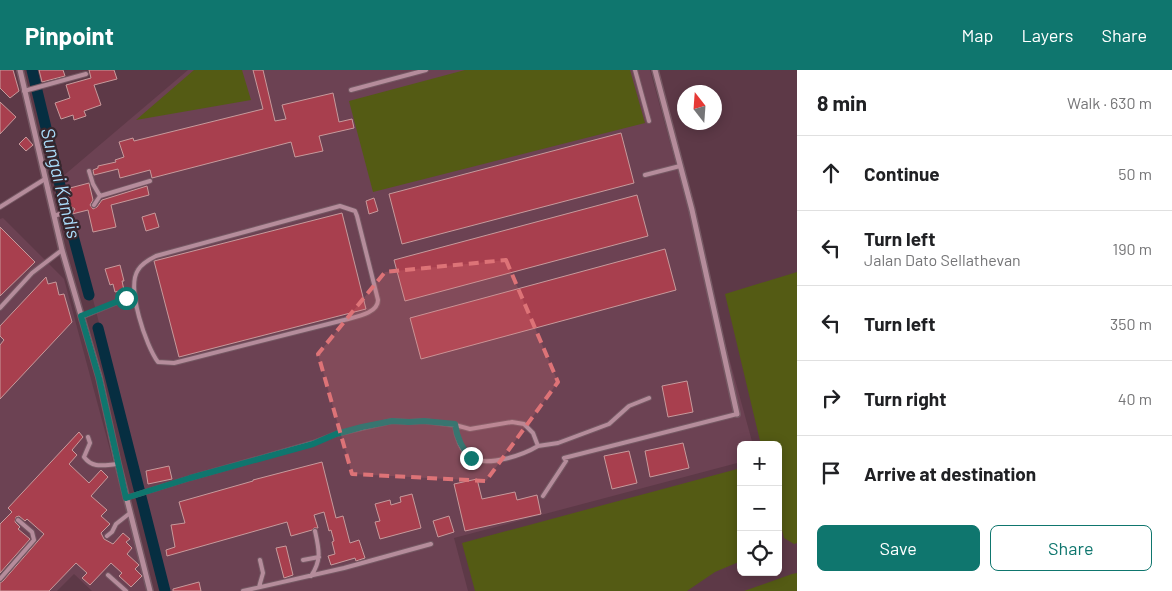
<!DOCTYPE html>
<html lang="en">
<head>
<meta charset="utf-8">
<style>
	body { margin:0; font-family:Barlow,sans-serif; background:#f2f2f2; color:#202124 }
	.controls { position:absolute; right:15px; bottom:15px; display:grid; overflow:hidden; border-radius:8px; box-shadow:0 2px 12px #0003 }
	.controls button { width:45px; height:45px; display:grid; place-items:center; padding:0; border:0; border-bottom:1px solid #e0e0e0; background:#fff; color:#202124; font:25px sans-serif }
	.compass { position:absolute; left:677px; top:15px; width:45px; height:45px; border-radius:50%; background:#fff; box-shadow:0 2px 12px #0003; rotate:343deg }
	.stop { position:absolute; width:15px; height:15px; margin:-11px; border:4px solid #0f766e; border-radius:50%; background:#fff }
	.stop.end { background:#0f766e; border-color:#fff; box-shadow:0 1px 5px #0008 }
	.list { margin:0; padding:0; list-style:none }
	h2 { display:flex; justify-content:space-between; align-items:center; height:65px; margin:0; padding:0 20px; font-size:21px }
	h2 small { font-size:16px; font-weight:400; color:#757577 }
	.list li { display:grid; grid-template-columns:32px 1fr auto; gap:15px; align-items:center; box-sizing:border-box; height:75px; padding:0 20px; border-top:1px solid #e0e0e0 }
	.list b { display:block; font-size:19px; white-space:nowrap }
	.list p { margin:0; font-size:16px; white-space:nowrap; color:#757577 }
	.list em { font-size:16px; font-style:normal; color:#757577 }
	.actions { display:flex; gap:10px; padding:15px 20px }
	.actions a { flex:1; padding:11px 0; border:1px solid #0f766e; border-radius:8px; text-align:center; font-size:18px; color:#0f766e }
	.actions .main { background:#0f766e; color:#fff }
	.icon { flex:none; width:28px; height:28px; fill:none; stroke:currentColor; stroke-width:2; stroke-linecap:round; stroke-linejoin:round }
	.map { position:relative; flex:none; width:797px; height:521px; overflow:hidden }
	header { display:flex; align-items:center; gap:30px; box-sizing:border-box; height:70px; padding:0 25px; background:#0f766e; color:#fff }
	header strong { font-size:24px }
	nav { display:flex; gap:28px; margin-inline-start:auto; font-size:18px }
	main { display:flex }
	aside { flex:1; background:#fff }
	.map>svg:first-child { display:block }
</style>
</head>
<body>
<header>
<strong>Pinpoint</strong>
<nav><a>Map</a><a>Layers</a><a>Share</a></nav>
</header>
<main>
<div class="map">
<svg width="797" height="521" viewBox="0 0 797 521">
	<rect width="100%" height="100%" fill="#5d3947"/>
	<!-- built -->
	<path fill="#6c4253" d="M188 0H650L753 375H741V392L454 468 468 521H167L62 107Z
		M3 148 64 209 148 521H92L74 504 57 521H0V149Z"/>
	<!-- green -->
	<path fill="#545b14" d="M194 0H242L251 30 136 50Z
		M465 0H630L645 53 373 122 349 31Z
		M797 202V473L794 474 784 468 778 445V375H761L725 224Z
		M741 398V491L715 502 687 521H475L462 473Z
		M797 503V521H744L792 504Z"/>
	<g fill="none" stroke-linecap="round" stroke-linejoin="round">
		<!-- river -->
		<path stroke="#062e41" stroke-width="11" d="M32 0 65 136 89 225
			M98 258 165 521"/>
	</g>
	<!-- building -->
	<path fill="#a83f4e" stroke="#c79a9c" d="M0 0H13L19 21 10 28 0 18Z
		M39 0H63L65 6 42 12Z
		M89 0H114L117 9 94 15 101 35 84 41 86 46 74 50 73 45 61 49 55 33 70 28 66 15 91 8Z
		M253 0H263L275 51 286 49 282 35 333 23 339 52 352 49 354 58 319 66 323 81 295 87 291 72 152 108 150 100 120 108 118 99 94 105 93 100 98 98V96L116 92 115 90 124 87 119 72 133 68 134 71 263 39Z
		M0 32 16 47 0 64Z
		M621 63 634 113 402 174 389 124Z
		M26 67 33 75 26 81 19 74Z
		M89 113 93 130 90 135 93 139 97 137 102 130 147 116 149 125 111 135 116 157 93 162 88 140 72 144 75 139 70 136 68 127 72 126 70 118Z
		M637 125 648 166 405 231 394 190Z
		M374 128 378 141 369 144 366 131Z
		M155 143 159 157 146 161 142 147Z
		M342 143 366 239 179 287 154 191Z
		M0 157 35 192 0 226Z
		M665 179 676 220 421 289 410 248Z
		M120 195 124 211H122L124 220 115 222 113 214 110 215 105 199Z
		M46 207 48 214 56 212 59 225 64 224 72 252 0 329V275L4 270 0 266V256Z
		M687 311 693 342 668 347 662 316Z
		M79 362 83 367 72 380 77 385 69 394 89 413 101 400 108 407 91 426 107 440 101 446 110 454 101 463 104 469 113 474 123 463 130 469 126 472 132 478 127 484 139 495 135 499 142 506 131 517 119 506 122 503 111 493 90 515 82 508 87 503 76 493 49 521H0V513L3 511 44 464 27 449 25 451 19 446 16 447 15 452 20 457 18 459 30 469 0 503V454L12 442 8 438Z
		M683 373 689 398 650 407 645 381Z
		M629 381 637 413 612 419 604 386Z
		M322 392 336 448 343 446 350 473 359 470 365 488 356 491 355 488 331 495 328 486 335 484 332 472 334 471 331 460 329 461 324 442 314 445 318 458H314L312 460 291 466 287 452 167 486 166 480 175 477 171 455 185 453 179 432 253 411V410Z
		M169 396 172 409 148 414 146 401Z
		M477 409 482 429 515 422 517 430 537 425 541 444 465 461 454 414Z
		M412 424 421 458 380 469 375 452 380 451 375 434 390 430 391 435 401 432 400 427Z
		M449 446 454 462 438 467 433 451Z
		M286 476 293 505 284 508 276 478Z
		M199 512 201 521H173V519Z"/>
	<g fill="none" stroke-linecap="round" stroke-linejoin="round">
		<!-- lane casing -->
		<g stroke="#755863" stroke-width="6">
			<path id="lane" d="M635 0 649 51
				M351 20 426 0
				M24 21 86 4
				M89 101 93 114 100 126
				M645 105 680 96
				M94 135 100 126 150 111
				M340 136 355 141 357 146 378 230C378 244 354 247 344 250L174 293 158 292C146 276 126 218 138 200 142 193 150 189 156 186Z
				M0 137 45 109
				M54 146 71 140
				M0 238 32 203 62 180
				M81 247 134 225
				M455 355C456 365 461 383 472 388 488 397 523 385 538 376
				M88 367 90 373 84 387C93 399 104 395 118 394
				M543 426 566 391 564 388 737 344
				M126 428 190 408 313 373 336 364 392 351 409 352 424 351 455 355 470 359 512 352 524 354 533 363 538 376 558 373 609 354 629 336 649 328
				M107 466 112 462 116 454 130 443
				M303 490 319 487
				M108 505 126 521
				M311 506C322 490 319 479 315 461
				M0 509 34 470 32 462 18 450
				M259 517 263 503 260 490
				M243 521 344 498 431 474"/>
		</g>
		<!-- street casing -->
		<g stroke="#755863" stroke-width="8">
			<path id="street" d="M20 0 62 180 99 307 118 394 150 521
				M655 0 692 140 737 344"/>
		</g>
		<!-- lane -->
		<use href="#lane" stroke="#b58c9b" stroke-width="4"/>
		<!-- street -->
		<use href="#street" stroke="#b58c9b" stroke-width="5"/>
	</g>
	<g fill="none" stroke-linecap="round" stroke-linejoin="round">
		<!-- route -->
		<path stroke="#0f766e" stroke-width="6" d="M126 228 81 246 99 308 126 428 190 408 313 374 336 364 362 357 392 351 409 352 424 351 455 354C457 368 462 379 471 388"/>
	</g>
	<!-- marked area -->
	<path fill="#dd7377" fill-opacity="0.2" stroke="#dd7377" stroke-width="4" stroke-dasharray="10 6" stroke-linejoin="round" d="M506 190 558 312 486 411 352 404 318 284 385 202Z"/>
	<g text-anchor="middle" stroke-width="4.5" stroke-linejoin="round" paint-order="stroke">
		<!-- water labels -->
		<g font-size="19" font-style="italic" fill="#aadcfa" stroke="#37262d">
			<text transform="translate(61 113) rotate(76)" y="7">Sungai Kandis</text>
		</g>
	</g>
</svg>
<div class="controls">
<button>+</button>
<button>−</button>
<button><svg class="icon" aria-label="locate" viewBox="0 0 24 24"><circle cx="12" cy="12" r="6"/><path d="M12 2v4M12 18v4M2 12h4M18 12h4"/></svg></button>
</div>
<svg class="compass" viewBox="-18 -18 36 36"><path d="M0-13l5 13h-10z" fill="#e53935"/><path d="M0 13l5-13h-10z" fill="#757577"/></svg>
<div class="stop" style="left:126px;top:228px"></div>
<div class="stop end" style="left:471px;top:388px"></div>
</div>
<aside>
<h2>8 min<small>Walk · 630 m</small></h2>
<ul class="list">
<li><svg class="icon" aria-label="ahead" viewBox="0 0 24 24"><path d="M12 20V5M6 11l6-6 6 6"/></svg><div><b>Continue</b></div><em>50 m</em></li>
<li><svg class="icon" aria-label="left" viewBox="0 0 24 24"><path d="M17 20v-9H6M10 6l-5 5 5 5"/></svg><div><b>Turn left</b><p>Jalan Dato Sellathevan</p></div><em>190 m</em></li>
<li><svg class="icon" aria-label="left" viewBox="0 0 24 24"><path d="M17 20v-9H6M10 6l-5 5 5 5"/></svg><div><b>Turn left</b></div><em>350 m</em></li>
<li><svg class="icon" aria-label="right" viewBox="0 0 24 24"><path d="M7 20v-9h11M14 6l5 5-5 5"/></svg><div><b>Turn right</b></div><em>40 m</em></li>
<li><svg class="icon" aria-label="arrive" viewBox="0 0 24 24"><path d="M6 21V4h12l-3 4 3 4H6"/></svg><div><b>Arrive at destination</b></div></li>
</ul>
<div class="actions"><a class="main">Save</a><a>Share</a></div>
</aside>
</main>
</body>
</html>
